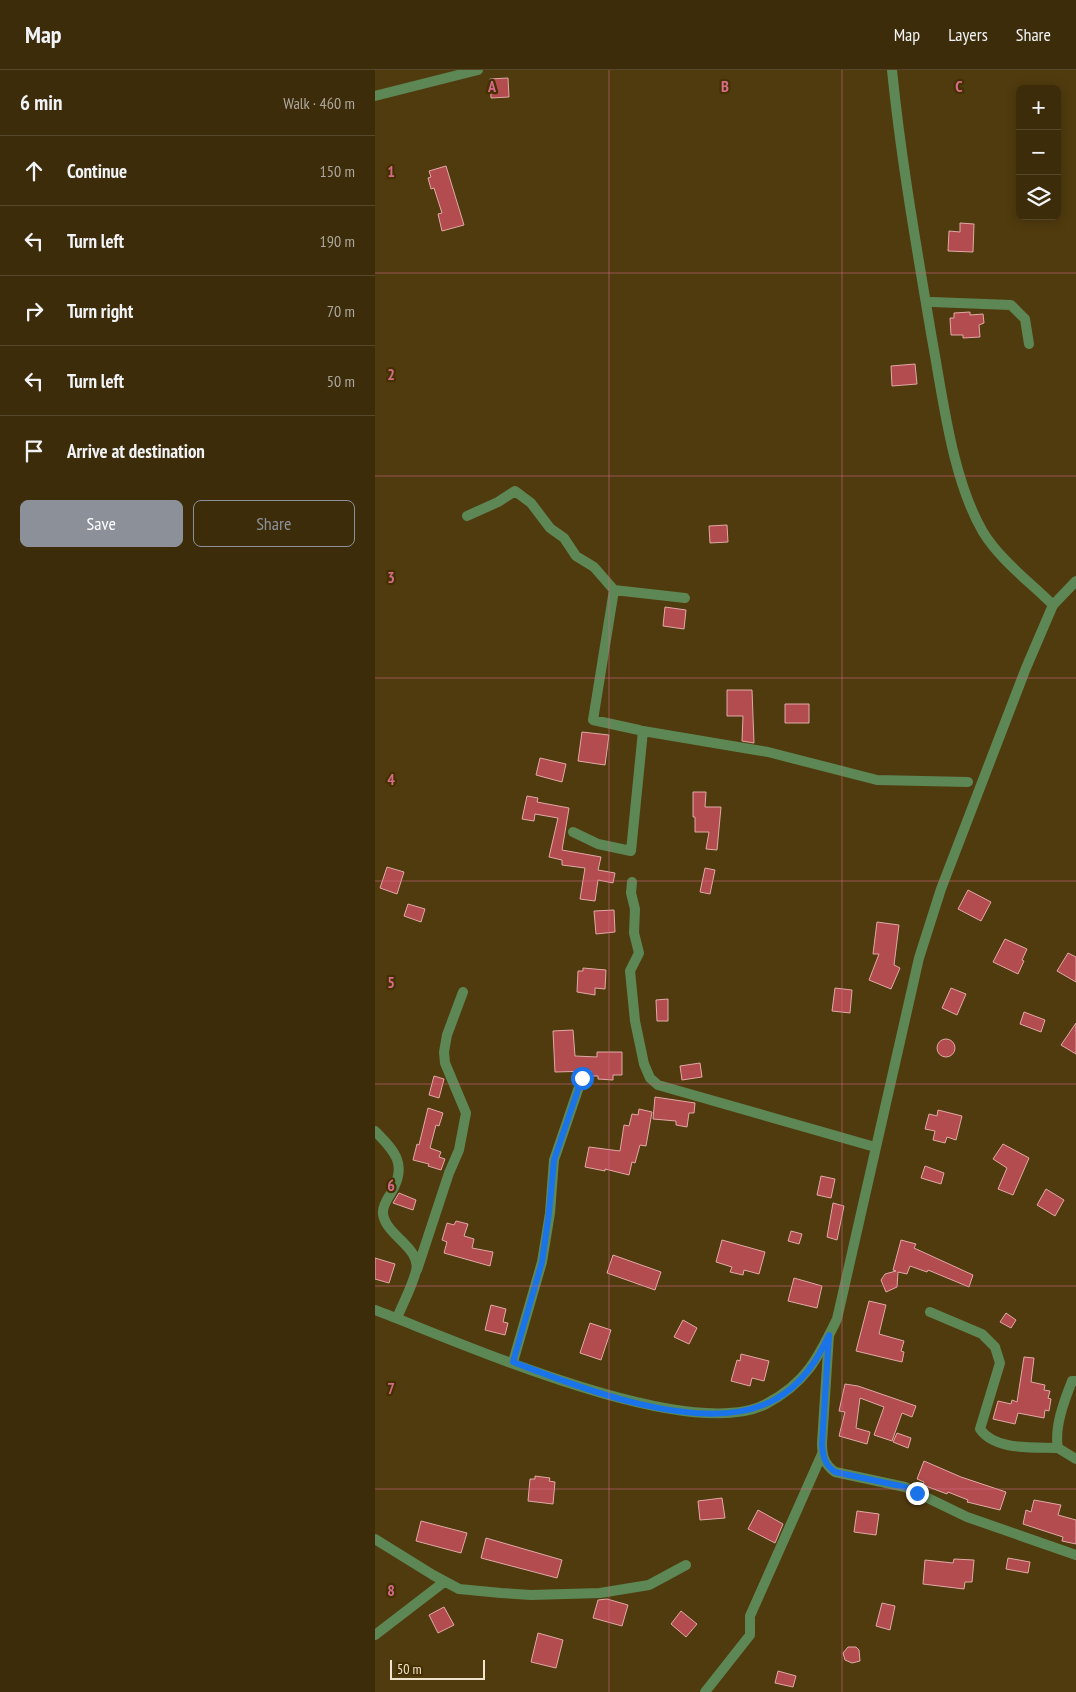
<!DOCTYPE html>
<html lang="en">
<head>
<meta charset="utf-8">
<style>
	body { margin:0; font-family:"PT Sans Narrow",sans-serif; background:#473818; color:#f1f3f6 }
	.controls { position:absolute; right:15px; top:15px; display:grid; overflow:hidden; border-radius:8px; box-shadow:0 2px 12px #0003 }
	.controls button { width:45px; height:45px; display:grid; place-items:center; padding:0; border:0; border-bottom:1px solid #55482b; background:#3c2c0a; color:#f1f3f6; font:25px sans-serif }
	.scale { position:absolute; left:15px; bottom:12px; width:95px; box-sizing:border-box; padding-left:5px; border:2px solid #f1e4ce; border-top:0; font-size:14px; line-height:18px; white-space:nowrap; color:#f1e4ce; -webkit-text-stroke:4px #453001; paint-order:stroke }
	.stop { position:absolute; width:15px; height:15px; margin:-11px; border:4px solid #1a73e8; border-radius:50%; background:#fff }
	.stop.end { background:#1a73e8; border-color:#fff; box-shadow:0 1px 5px #0008 }
	.list { margin:0; padding:0; list-style:none }
	h2 { display:flex; justify-content:space-between; align-items:center; height:65px; margin:0; padding:0 20px; font-size:21px }
	h2 small { font-size:16px; font-weight:400; color:#aca79c }
	.list li { display:grid; grid-template-columns:32px 1fr auto; gap:15px; align-items:center; box-sizing:border-box; height:70px; padding:0 20px; border-top:1px solid #55482b }
	.list b { display:block; font-size:19px; white-space:nowrap }
	.list em { font-size:16px; font-style:normal; color:#aca79c }
	.actions { display:flex; gap:10px; padding:15px 20px }
	.actions a { flex:1; padding:11px 0; border:1px solid #8c9099; border-radius:8px; text-align:center; font-size:18px; color:#8c9099 }
	.actions .main { background:#8c9099; color:#fff }
	.icon { flex:none; width:28px; height:28px; fill:none; stroke:currentColor; stroke-width:2; stroke-linecap:round; stroke-linejoin:round }
	.map { position:relative; flex:none; width:701px; height:1622px; overflow:hidden }
	header { display:flex; align-items:center; gap:30px; box-sizing:border-box; height:70px; padding:0 25px; background:#3c2c0a; border-bottom:1px solid #55482b }
	header strong { font-size:24px }
	nav { display:flex; gap:28px; margin-inline-start:auto; font-size:18px }
	main { display:flex }
	aside { flex:1; background:#3c2c0a }
	.map>svg:first-child { display:block }
</style>
</head>
<body>
<header>
<strong>Map</strong>
<nav><a>Map</a><a>Layers</a><a>Share</a></nav>
</header>
<main>
<aside>
<h2>6 min<small>Walk · 460 m</small></h2>
<ul class="list">
<li><svg class="icon" aria-label="ahead" viewBox="0 0 24 24"><path d="M12 20V5M6 11l6-6 6 6"/></svg><div><b>Continue</b></div><em>150 m</em></li>
<li><svg class="icon" aria-label="left" viewBox="0 0 24 24"><path d="M17 20v-9H6M10 6l-5 5 5 5"/></svg><div><b>Turn left</b></div><em>190 m</em></li>
<li><svg class="icon" aria-label="right" viewBox="0 0 24 24"><path d="M7 20v-9h11M14 6l5 5-5 5"/></svg><div><b>Turn right</b></div><em>70 m</em></li>
<li><svg class="icon" aria-label="left" viewBox="0 0 24 24"><path d="M17 20v-9H6M10 6l-5 5 5 5"/></svg><div><b>Turn left</b></div><em>50 m</em></li>
<li><svg class="icon" aria-label="arrive" viewBox="0 0 24 24"><path d="M6 21V4h12l-3 4 3 4H6"/></svg><div><b>Arrive at destination</b></div></li>
</ul>
<div class="actions"><a class="main">Save</a><a>Share</a></div>
</aside>
<div class="map">
<svg width="701" height="1622" viewBox="0 0 701 1622">
	<rect width="100%" height="100%" fill="#503b0e"/>
	<!-- building -->
	<path fill="#b24c4e" stroke="#e1a9a7" d="M133 8 134 27 116 28 115 9Z
		M71 96 89 155 67 161 63 144 67 143 59 118 56 119 53 108 56 107 54 101Z
		M585 153 599 154 598 182 573 181 574 161 585 162Z
		M595 242V245L608 244 609 253 604 255 605 267 588 268V265H576L575 248H579V243Z
		M540 294 542 314 517 316 516 296Z
		M352 455 353 472 335 473 334 456Z
		M290 537 311 540 309 559 288 556Z
		M352 620H377L379 673 367 671 368 646H352Z
		M410 634H434V653H410Z
		M207 662 234 665 230 695 203 691Z
		M165 688 191 694 187 712 161 705Z
		M318 722H331L330 737H346L342 780 331 779 334 762H320V747H318Z
		M152 726 163 728 162 732 194 738 187 780 226 787 223 800 240 803 238 813 223 810 220 831 205 829 210 798 187 795V790L174 787 183 748 160 744 159 751 147 749Z
		M12 797 29 802 22 824 5 818Z
		M330 798 340 800 335 824 325 822Z
		M593 820 616 832 606 851 583 839Z
		M33 834 50 839 46 852 29 846Z
		M239 840 240 862 221 864 219 841Z
		M502 852 524 855 519 895 525 898 516 919 494 910 504 884H498Z
		M630 869 652 879 647 890 649 891 643 904 618 892Z
		M693 883 701 887V912L682 901Z
		M208 898 231 900 230 919 220 918V925L202 922 203 901H208Z
		M460 918 477 920 475 943 457 941Z
		M576 918 591 924 582 945 567 938Z
		M293 929V951H282L281 930Z
		M649 942 670 950 666 962 645 954Z
		M701 953V984L686 975Z
		M198 960 200 986 222 987V982H247V1005H238V1010L223 1009V1006H216V1001L180 1002 178 961Z
		M562 978a9 9 0 1 1 18 0a9 9 0 1 1-18 0Z
		M325 993 327 1007 307 1010 305 996Z
		M59 1006 69 1009 64 1028 54 1025Z
		M280 1027 320 1033 319 1043H314L312 1057 301 1055V1051L278 1049Z
		M53 1038 68 1043 64 1056 61 1055 55 1078 66 1082 64 1087 70 1089 66 1100 53 1096 54 1094 38 1090 42 1074 44 1075Z
		M264 1039 277 1042 271 1076 265 1075 260 1093 257 1092 254 1105 230 1099V1101L210 1097 214 1077 245 1081 249 1055 254 1056 257 1044 263 1045Z
		M563 1040 587 1046 581 1070 572 1067 570 1073 558 1070 560 1061 550 1059 554 1044 562 1046Z
		M628 1074 654 1088 638 1125 623 1119 632 1098 618 1089Z
		M550 1096 569 1103 566 1114 546 1108Z
		M446 1106 460 1109 456 1128 442 1125Z
		M671 1119 689 1130 680 1146 662 1135Z
		M24 1123 41 1130 38 1140 18 1133Z
		M458 1133 469 1136 462 1170 452 1167Z
		M81 1151 93 1154 89 1166 99 1169 97 1178 118 1182 115 1196 69 1183 72 1172 67 1170 72 1153 79 1155Z
		M416 1161 427 1164 424 1174 413 1171Z
		M347 1170 390 1182 384 1204 369 1200 368 1205 355 1202 357 1197 341 1192Z
		M526 1170 541 1174 539 1178 598 1205 594 1217 553 1200 552 1202 535 1196 532 1204 523 1202 522 1217 511 1222 506 1210 510 1204 521 1201 518 1200Z
		M238 1185 286 1202 280 1220 232 1203Z
		M0 1188 20 1194 14 1213 0 1209Z
		M419 1208 447 1216 442 1238 413 1231Z
		M494 1231 511 1235 504 1264 529 1271 526 1281 529 1282 527 1292 481 1281Z
		M116 1235 131 1239 128 1252 133 1253 130 1265 110 1260Z
		M631 1243 641 1250 636 1258 625 1252Z
		M308 1250 322 1258 314 1274 299 1267Z
		M215 1253 236 1260 226 1290 205 1283Z
		M366 1284 394 1291 389 1311 377 1308 375 1316 356 1311 362 1290 365 1291Z
		M649 1287 659 1288 656 1312 670 1315 669 1320 675 1321 673 1328 676 1329 674 1341 670 1340 669 1348 643 1343 640 1354 618 1349 623 1331 636 1334 637 1330 642 1332Z
		M470 1314 483 1316 541 1336 537 1347 527 1343 517 1371 499 1365 509 1337 485 1328 481 1358 495 1362 492 1374 464 1366 470 1342 464 1341Z
		M522 1363 536 1368 533 1378 518 1372Z
		M549 1391 586 1407 631 1422 625 1440 592 1432 593 1430 573 1422 572 1424 548 1415 549 1412 542 1409Z
		M160 1406 175 1408 174 1411 180 1412 178 1434 153 1431 155 1409H160Z
		M347 1428 350 1448 325 1450 323 1431Z
		M659 1430 686 1435 683 1445 701 1450V1474L687 1471 688 1467 648 1454 651 1440 656 1442Z
		M383 1440 408 1454 400 1473 373 1459Z
		M482 1441 504 1444 501 1465 479 1462Z
		M46 1451 92 1463 86 1483 41 1471Z
		M111 1468 187 1490 182 1508 106 1488Z
		M633 1488 655 1492 653 1503 631 1499Z
		M579 1489 599 1490 597 1512H590L589 1519 548 1514 550 1490 578 1493Z
		M232 1529 253 1535 247 1556 218 1548 223 1530Z
		M507 1533 520 1536 515 1560 501 1556Z
		M69 1537 79 1555 63 1563 54 1545Z
		M306 1541 322 1554 311 1567 296 1554Z
		M163 1563 188 1570 181 1598 156 1592Z
		M473 1577H481L484 1580 485 1591 477 1593 470 1590 468 1583Z
		M403 1601 421 1606 418 1617 400 1613Z"/>
	<g fill="none" stroke-linecap="round" stroke-linejoin="round">
		<!-- minor -->
		<path stroke="#5d8856" stroke-width="10" d="M517 0C526 90 542 180 557 269 568 328 577 409 608 462 625 490 655 512 678 535
			M0 26 103 0
			M557 232 636 235 650 249 654 274
			M92 446 123 432 140 421 156 433 175 458 189 468 201 486 219 497 239 520 310 528 239 520 218 650 264 660
			M198 762 223 774 256 781 268 661 393 682 502 710 593 712
			M257 812 256 823 260 839 259 863 264 883 255 901 260 951 269 994 275 1008 283 1015 500 1077
			M0 1061C20 1081 33 1095 16 1123 12 1129 7 1137 8 1144 11 1166 47 1178 41 1201 37 1217 28 1233 22 1248
			M42 1200 74 1103 84 1080 91 1043 70 993 69 982 72 965 88 922
			M555 1242 607 1264 620 1277 625 1293 605 1359C620 1381 659 1377 683 1378
			M454 1265 447 1373C447 1386 449 1394 460 1402L530 1417 592 1447 701 1485
			M138 1292 167 1192 175 1143 179 1090 207 1008
			M701 1311H697C689 1331 679 1358 683 1378L701 1389
			M0 1469 58 1505 84 1519 126 1523 156 1525 225 1523 274 1515 311 1495
			M0 1565 69 1512
			M330 1622 375 1565V1546L447 1384"/>
		<!-- tertiary -->
		<path stroke="#5d8856" stroke-width="10" d="M0 1240C82 1271 313 1375 391 1334 431 1313 443 1288 462 1249L544 888 566 819 651 598 678 535 701 511"/>
	</g>
	<g fill="none" stroke-linecap="round" stroke-linejoin="round">
		<!-- route -->
		<path stroke="#1a73e8" stroke-width="6" d="M207 1008 179 1090 174 1143 167 1192 138 1292C204 1317 319 1363 388 1335 420 1323 441 1294 454 1265L447 1374C448 1386 449 1394 460 1402L530 1417 542 1423"/>
	</g>
	<!-- grid -->
	<path fill="none" stroke="#d56a89" stroke-width="1" stroke-opacity="0.55" d="M234 0V1622M467 0V1622M0 203H701M0 406H701M0 608H701M0 811H701M0 1014H701M0 1216H701M0 1419H701"/>
	<g font-size="16" text-anchor="middle" font-weight="bold" fill="#d56a89" stroke="#453001" stroke-width="4.5" stroke-linejoin="round" paint-order="stroke">
		<text x="117" y="22">A</text>
		<text x="350" y="22">B</text>
		<text x="584" y="22">C</text>
		<text x="16" y="107">1</text>
		<text x="16" y="310">2</text>
		<text x="16" y="513">3</text>
		<text x="16" y="715">4</text>
		<text x="16" y="918">5</text>
		<text x="16" y="1121">6</text>
		<text x="16" y="1324">7</text>
		<text x="16" y="1526">8</text>
	</g>
</svg>
<div class="controls">
<button>+</button>
<button>−</button>
<button><svg class="icon" aria-label="layers" viewBox="0 0 24 24"><path d="M12 4l9 5-9 5-9-5zM3 14l9 5 9-5"/></svg></button>
</div>
<div class="scale">50 m</div>
<div class="stop" style="left:207px;top:1008px"></div>
<div class="stop end" style="left:542px;top:1423px"></div>
</div>
</main>
</body>
</html>
